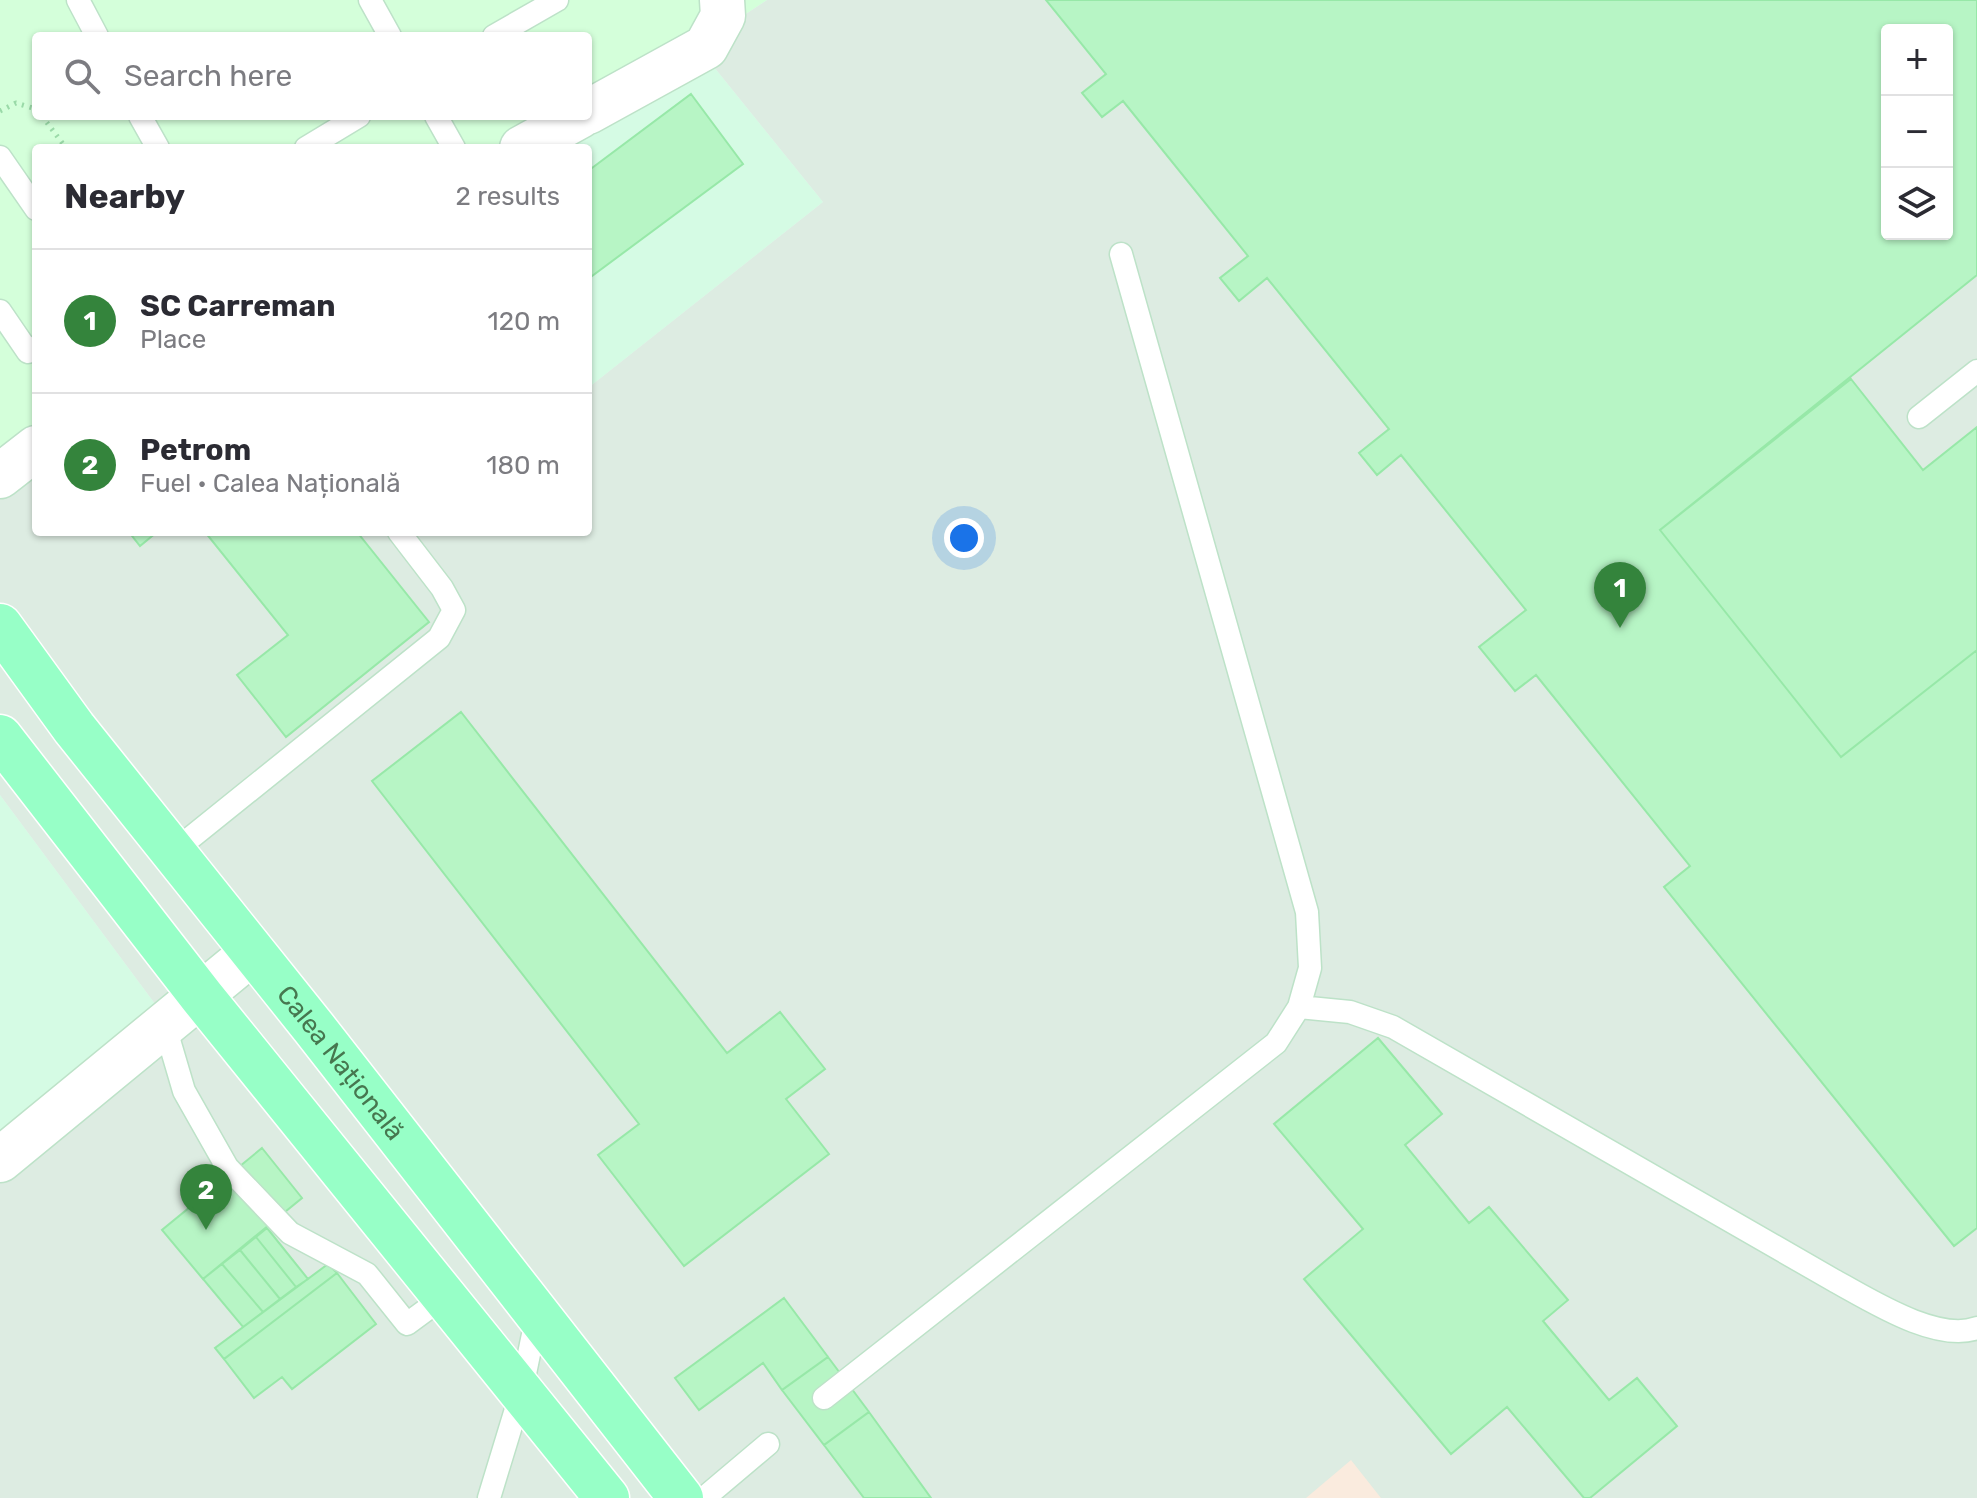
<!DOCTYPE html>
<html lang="en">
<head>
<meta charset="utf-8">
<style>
	body { margin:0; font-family:Rubik,sans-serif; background:#f2f2f3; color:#2b2b33 }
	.controls { position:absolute; right:24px; top:24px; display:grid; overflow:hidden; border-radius:8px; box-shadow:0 2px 6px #0004 }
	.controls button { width:72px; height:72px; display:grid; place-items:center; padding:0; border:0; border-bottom:2px solid #e1e1e2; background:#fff; color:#2b2b33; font:40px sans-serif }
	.you { position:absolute; left:964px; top:538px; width:28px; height:28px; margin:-20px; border:6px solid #fff; border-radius:50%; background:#1a73e8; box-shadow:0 0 0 12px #1a73e833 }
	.badge { display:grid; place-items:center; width:52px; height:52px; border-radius:50%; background:#34843c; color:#fff; font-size:26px; font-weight:700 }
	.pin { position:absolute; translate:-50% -66px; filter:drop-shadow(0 2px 4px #0008) }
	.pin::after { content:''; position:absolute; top:42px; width:28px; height:24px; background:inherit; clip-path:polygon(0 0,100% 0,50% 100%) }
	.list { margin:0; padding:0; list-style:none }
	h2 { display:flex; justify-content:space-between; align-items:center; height:104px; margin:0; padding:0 32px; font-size:34px }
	h2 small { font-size:26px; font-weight:400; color:#7c7c81 }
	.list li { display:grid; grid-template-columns:52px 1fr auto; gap:24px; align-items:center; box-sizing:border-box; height:144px; padding:0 32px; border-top:2px solid #e1e1e2 }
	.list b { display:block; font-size:30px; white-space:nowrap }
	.list p { margin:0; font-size:26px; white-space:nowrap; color:#7c7c81 }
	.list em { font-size:26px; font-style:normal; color:#7c7c81 }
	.icon { flex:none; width:44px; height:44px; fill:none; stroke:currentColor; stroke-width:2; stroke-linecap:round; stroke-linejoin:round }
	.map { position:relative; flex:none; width:1977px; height:1498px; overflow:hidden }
	.search { position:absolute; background:#fff; box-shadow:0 2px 6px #0004; left:32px; top:32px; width:560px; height:88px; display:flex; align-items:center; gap:20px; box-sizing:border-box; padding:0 28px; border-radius:8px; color:#7c7c81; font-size:30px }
	.panel { position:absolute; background:#fff; box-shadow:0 2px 6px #0004; left:32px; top:144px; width:560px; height:392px; border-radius:8px }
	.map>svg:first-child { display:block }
</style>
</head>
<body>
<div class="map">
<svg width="1977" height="1498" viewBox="0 0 1977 1498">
	<rect width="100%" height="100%" fill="#e1feee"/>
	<!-- residential -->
	<path fill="#d5fbe4" d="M697 46 823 202 588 388V148H543Z
		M0 795 161 1012 0 1143Z"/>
	<!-- commercial -->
	<path fill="#d4ffda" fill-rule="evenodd" d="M0 0H767L543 148H36V446L0 475ZM36 36H588V116H36Z"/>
	<!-- industrial -->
	<path fill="#ddece2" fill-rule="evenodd" d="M767 0H1977V1498H0V1143L161 1012 0 795V475L36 446V532H588V388L823 202 697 46ZM1887 30H1947V234H1887Z"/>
	<!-- education -->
	<path fill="#faebde" d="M1351 1460 1381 1498H1306Z"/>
	<!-- building -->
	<path fill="#b7f5c5" stroke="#97e8a8" stroke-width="2" fill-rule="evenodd" d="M1046 0H1977V275L1660 530 1841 757 1977 650V1228L1954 1246 1664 887 1690 866 1536 675 1515 691 1479 647 1526 610 1401 455 1377 475 1359 453 1389 429 1267 278 1239 301 1220 278 1248 256 1123 101 1102 117 1082 93 1106 74ZM1887 30H1947V234H1887Z
		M691 94 743 164 588 279V171Z
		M1851 379 1923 470 1977 427V650L1841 757 1660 530Z
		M129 532H157L140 546Z
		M205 532H357L429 622 286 737 237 675 288 635Z
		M461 712 727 1053 780 1012 825 1069 786 1099 829 1154 684 1266 598 1155 639 1124 372 781Z
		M1378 1038 1442 1114 1405 1145 1469 1223 1489 1207 1568 1300 1543 1321 1609 1400 1637 1378 1677 1426 1590 1498H1584L1507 1407 1451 1454 1304 1279 1363 1229 1274 1124Z
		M262 1148 302 1198 203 1279 162 1230Z
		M267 1228 308 1279 296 1287 256 1237Z
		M256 1237 296 1287 280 1299 240 1250Z
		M240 1250 280 1299 263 1312 222 1264Z
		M222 1264 263 1312 243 1327 203 1279Z
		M328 1264 337 1273 224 1359 215 1348Z
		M337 1273 376 1324 292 1389 282 1377 254 1398 224 1359Z
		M784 1298 828 1357 782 1390 763 1363 699 1410 675 1378Z
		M828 1357 869 1412 824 1445 782 1390Z
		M869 1412 931 1498H864L824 1445Z"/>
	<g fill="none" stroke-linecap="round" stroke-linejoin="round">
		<!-- service casing -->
		<g stroke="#bde2c8" stroke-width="25">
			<path id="service" d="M78 0 97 36
				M370 0 390 36
				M494 36 557 0
				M140 116 158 148
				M436 116 454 148
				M306 148 359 116
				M0 157 36 209
				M0 311 28 352 36 347
				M1919 417 1977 371
				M173 852 439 638 454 610 442 588 399 532
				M1299 1007 1350 1012 1393 1027 1835 1281C1870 1300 1937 1343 1977 1328
				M164 1023 184 1091 227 1167 290 1233 367 1274 407 1324 445 1296
				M824 1398 1276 1043 1299 1007 1310 968 1307 912 1121 254
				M489 1498 521 1393 537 1315
				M704 1498 768 1444"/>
		</g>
		<!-- minor casing -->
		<g stroke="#bde2c8" stroke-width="47">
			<path id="minor" d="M588 112 706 47 723 16 722 0
				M522 148 580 116
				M0 476 36 448
				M0 1160 253 952"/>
		</g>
		<!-- primary casing -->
		<g stroke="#fff" stroke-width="47">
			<g id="primary">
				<path id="s1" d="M0 626 74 728 314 1028 681 1498"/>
				<path d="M0 737 202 997 607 1498"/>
			</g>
		</g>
		<!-- path -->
		<path stroke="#9adaa8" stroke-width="5" stroke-dasharray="2 6" stroke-linecap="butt" d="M0 111 16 103 36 109
			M42 116 66 148"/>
		<!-- service -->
		<use href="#service" stroke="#fff" stroke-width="22"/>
		<!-- minor -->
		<use href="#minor" stroke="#fff" stroke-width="44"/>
		<!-- primary -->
		<use href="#primary" stroke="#97ffc7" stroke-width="44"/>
	</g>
	<g text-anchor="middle" stroke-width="8" stroke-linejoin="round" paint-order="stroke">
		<!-- street labels -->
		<g font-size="26" fill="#46774f" stroke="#e9fff3">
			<text dy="9" stroke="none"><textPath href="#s1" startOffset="554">Calea Națională</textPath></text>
		</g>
	</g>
</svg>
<div class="controls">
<button>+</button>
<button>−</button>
<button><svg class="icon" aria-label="layers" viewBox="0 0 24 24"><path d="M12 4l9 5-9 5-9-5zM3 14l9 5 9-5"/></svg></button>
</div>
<div class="you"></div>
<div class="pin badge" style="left:1620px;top:628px">1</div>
<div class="pin badge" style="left:206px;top:1230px">2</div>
<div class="search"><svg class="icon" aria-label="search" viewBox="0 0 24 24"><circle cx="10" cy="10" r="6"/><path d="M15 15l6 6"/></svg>Search here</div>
<section class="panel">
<h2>Nearby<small>2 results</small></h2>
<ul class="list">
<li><span class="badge">1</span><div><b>SC Carreman</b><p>Place</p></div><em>120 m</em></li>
<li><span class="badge">2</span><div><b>Petrom</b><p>Fuel · Calea Națională</p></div><em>180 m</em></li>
</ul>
</section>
</div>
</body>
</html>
